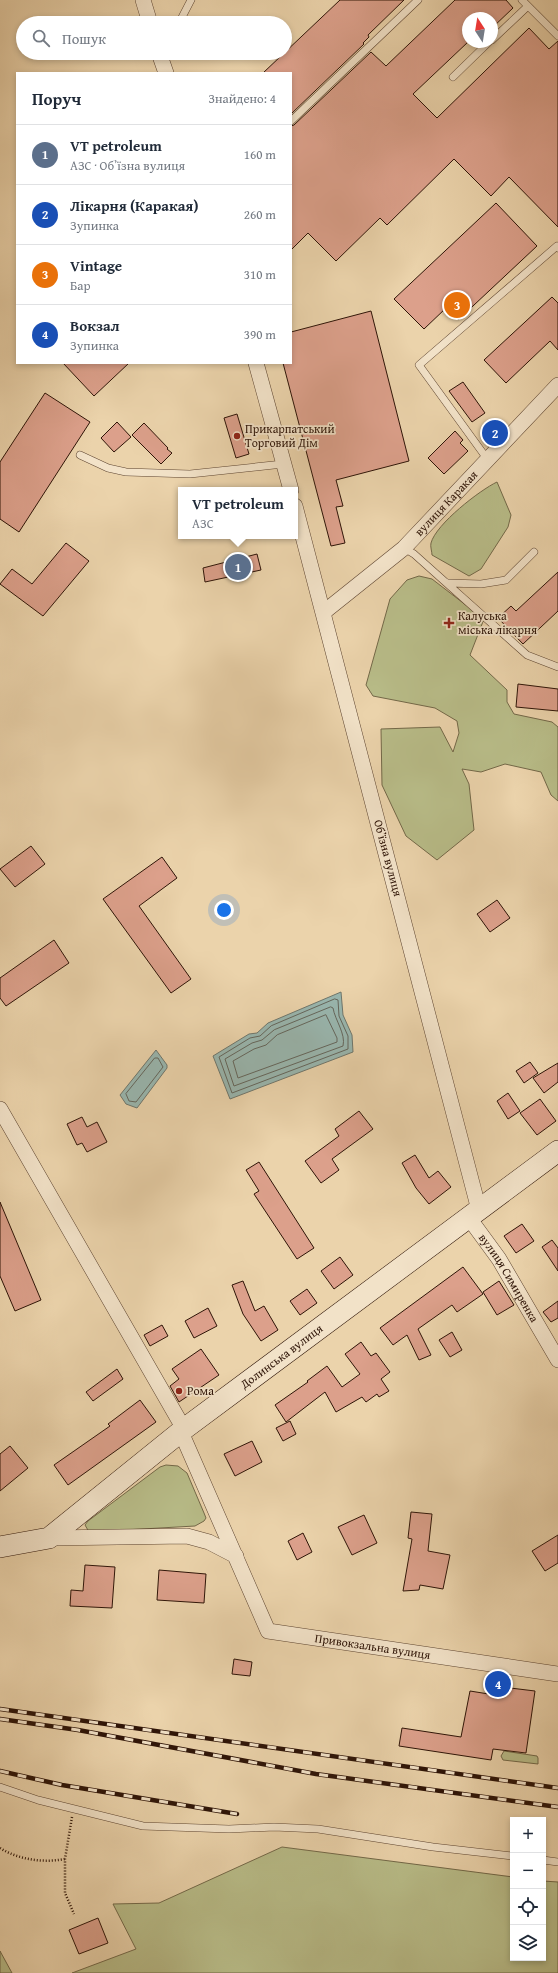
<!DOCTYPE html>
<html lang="uk">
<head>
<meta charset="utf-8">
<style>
	body { margin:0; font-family:"Gentium Book Plus",serif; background:#f2f2f3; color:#1f2937 }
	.controls { position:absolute; right:12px; bottom:12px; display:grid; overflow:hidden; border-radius:0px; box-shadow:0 2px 6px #0003 }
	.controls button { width:36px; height:36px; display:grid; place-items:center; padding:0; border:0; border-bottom:1px solid #e0e1e3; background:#fff; color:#1f2937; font:20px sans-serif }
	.compass { position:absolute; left:462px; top:12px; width:36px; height:36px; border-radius:50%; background:#fff; box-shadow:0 2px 6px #0003; rotate:348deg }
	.you { position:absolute; left:224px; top:910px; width:14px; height:14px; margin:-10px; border:3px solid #fff; border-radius:50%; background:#1a73e8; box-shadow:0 0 0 6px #1a73e833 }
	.badge { display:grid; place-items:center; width:26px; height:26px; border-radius:50%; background:#7c3aed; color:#fff; font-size:13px; font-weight:700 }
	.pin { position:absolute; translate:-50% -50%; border:2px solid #fff; box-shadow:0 1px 4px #0006 }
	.popup { position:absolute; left:178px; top:487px; width:120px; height:52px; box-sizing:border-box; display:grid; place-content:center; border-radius:0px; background:#fff; filter:drop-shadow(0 1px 3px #0005); font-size:13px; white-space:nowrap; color:#747a83 }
	.popup b { font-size:15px; color:#1f2937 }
	.popup::after { content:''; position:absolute; left:50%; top:100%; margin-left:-8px; border:8px solid transparent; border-top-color:#fff }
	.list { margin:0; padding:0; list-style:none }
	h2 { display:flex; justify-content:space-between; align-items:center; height:52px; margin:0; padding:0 16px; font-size:17px }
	h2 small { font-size:13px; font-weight:400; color:#747a83 }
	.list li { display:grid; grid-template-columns:26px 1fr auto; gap:12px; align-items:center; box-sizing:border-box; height:60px; padding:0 16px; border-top:1px solid #e0e1e3 }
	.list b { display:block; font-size:15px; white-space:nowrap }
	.list p { margin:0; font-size:13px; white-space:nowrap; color:#747a83 }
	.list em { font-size:13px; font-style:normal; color:#747a83 }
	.icon { flex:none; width:22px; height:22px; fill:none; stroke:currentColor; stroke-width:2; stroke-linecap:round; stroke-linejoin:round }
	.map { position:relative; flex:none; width:558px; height:1973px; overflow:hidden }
	.search { position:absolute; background:#fff; box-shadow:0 2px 6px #0003; left:16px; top:16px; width:276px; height:44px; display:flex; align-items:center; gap:10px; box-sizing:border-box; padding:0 14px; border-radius:22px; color:#747a83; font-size:15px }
	.panel { position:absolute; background:#fff; box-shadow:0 2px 6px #0003; left:16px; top:72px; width:276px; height:292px; border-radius:0px }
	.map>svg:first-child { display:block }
</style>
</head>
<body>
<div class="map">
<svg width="558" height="1973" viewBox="0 0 558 1973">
	<rect width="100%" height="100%" fill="#ebd3ab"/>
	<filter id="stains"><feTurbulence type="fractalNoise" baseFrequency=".005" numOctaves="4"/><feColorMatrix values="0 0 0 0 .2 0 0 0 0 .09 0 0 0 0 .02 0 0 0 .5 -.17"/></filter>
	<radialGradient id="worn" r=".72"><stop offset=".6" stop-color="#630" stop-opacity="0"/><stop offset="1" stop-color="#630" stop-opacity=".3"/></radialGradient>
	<!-- green -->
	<path fill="#b8bc88" stroke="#736848" d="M497 482 511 515 508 527 481 569 469 576 432 555C432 552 430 546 431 543 436 524 480 490 497 482Z
		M419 576 432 579 484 619 470 655 507 690V702L514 714 552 722 558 727V801L551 795 541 772 505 764 481 772 462 769 469 784 474 830 437 860 406 836 382 785 381 729 440 727 453 752 459 733 457 721 435 708 373 696 366 685 390 599 407 580Z
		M166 1465 178 1466 187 1473 204 1513 206 1518 204 1521 195 1526 89 1532 85 1525 88 1521 160 1467Z
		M504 1751 537 1756 538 1758V1764L503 1760 501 1756Z
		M282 1847 513 1877V1958H543V1881L558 1882V1973H72L136 1949 113 1904 159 1903Z
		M0 1951 12 1973H0Z"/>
	<!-- water -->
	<path fill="#99b7b0" stroke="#6e766c" d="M341 992 343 1015 352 1035 353 1052 230 1099 213 1056 249 1034 257 1033 268 1023Z
		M156 1050 167 1065V1068L137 1108 126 1104 120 1095Z"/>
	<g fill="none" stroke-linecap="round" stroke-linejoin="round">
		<!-- shore -->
		<path stroke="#64665c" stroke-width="1" d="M335 999 338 1000 339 1016 348 1036V1049L232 1093 219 1057 250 1038 260 1036 271 1026Z
			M331 1007 333 1008C335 1020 346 1034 343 1046L234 1086 225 1059 252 1043 262 1040 274 1030Z
			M326 1015 337 1038V1042L238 1078 233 1061 254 1049 266 1045 277 1035Z
			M155 1058H158L163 1067 136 1102 129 1101 126 1094Z"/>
	</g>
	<!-- building -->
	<path fill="#dca08b" stroke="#2e1407" d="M340 0H404L368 35 369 37 363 43 364 44 291 114V73H263Z
		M455 0H506L513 8 492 28V18H468V42L413 94 437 118 529 28 549 49 558 41V227L509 177 491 196 454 159 387 225 380 218 336 261 308 233 291 250V126L294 125 371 52 386 66Z
		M496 203 537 246 458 320 446 308 424 329 394 299Z
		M552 297 558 303V350L550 341 506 383 484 360Z
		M371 311 409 461 336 480 343 506 336 507 345 543 331 546 283 363H291V332Z
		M63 363H129L94 396Z
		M463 382 485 413 472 422 449 391Z
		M45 393 90 422 19 532 0 519V462Z
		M237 414 249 454 236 458 224 418Z
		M117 422 131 437 114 452 101 438Z
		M144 423 168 448 167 449 172 453 161 464 132 435Z
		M455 431 463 440 460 443 468 451 444 474 428 458Z
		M66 543 89 561 43 616 0 584 12 569 32 584Z
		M257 554 261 570 205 582 203 568Z
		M558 572V611L523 644 498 618 511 606 516 611Z
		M518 684 558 689V711L516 707Z
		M31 846 45 864 15 887 0 869Z
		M162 857 177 878 139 906 191 979 171 993 103 899Z
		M497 900 510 918 490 932 477 914Z
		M54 940 69 963 6 1006 0 998V978Z
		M530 1062 538 1073 524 1083 516 1071Z
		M558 1063V1082L544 1093 533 1078Z
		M508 1093 520 1111 508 1119 497 1101Z
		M540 1099 556 1121 537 1135 520 1113Z
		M359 1111 373 1129 332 1159 339 1170 321 1183 305 1161 339 1136 335 1129Z
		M82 1117 87 1127 97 1122 107 1142 87 1152 82 1143 77 1145 67 1124Z
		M415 1155 429 1178 438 1171 451 1187 429 1204 416 1188 402 1163Z
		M259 1162 314 1248 297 1259 254 1194 259 1191 246 1170Z
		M0 1202 41 1300 15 1311 0 1276Z
		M522 1224 534 1241 516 1253 504 1236Z
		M552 1240 558 1248V1271L542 1247Z
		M340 1257 353 1275 334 1289 321 1271Z
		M463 1267 483 1294 457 1312 452 1305 418 1329 431 1355 419 1360 407 1335 393 1345 380 1328Z
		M243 1281 255 1311 264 1306 278 1330 261 1341 243 1314 232 1285Z
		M499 1281 514 1305 497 1315 483 1292Z
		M307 1289 317 1303 300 1315 290 1301Z
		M558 1301V1318L551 1322 543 1312Z
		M208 1308 217 1326 194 1338 185 1321Z
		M162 1325 168 1336 150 1346 144 1335Z
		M452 1332 462 1350 450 1357 439 1340Z
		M361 1342 371 1356 376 1353 390 1372 381 1379 389 1391 379 1397 377 1394 366 1402 362 1397 336 1412 325 1392 286 1422 275 1405 308 1382 307 1381 327 1366 342 1387 360 1374 345 1354Z
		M201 1349 219 1375 179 1402 170 1386 179 1379 172 1369Z
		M117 1369 123 1379 93 1401 86 1392Z
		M140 1400 156 1422 68 1485 54 1465 110 1426 108 1424Z
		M290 1421 296 1434 283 1441 276 1428Z
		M252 1441 262 1462 235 1476 224 1454Z
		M10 1446 28 1468 0 1491V1454Z
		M411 1512 432 1514 428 1551 450 1555 443 1589 420 1585 419 1590 403 1591 412 1539 408 1538Z
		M364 1515 377 1543 352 1555 338 1527Z
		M303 1533 312 1552 297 1560 288 1541Z
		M558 1535V1563L545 1571 532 1551Z
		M85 1565 115 1567 112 1608 70 1606 71 1590 83 1591Z
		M159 1570 206 1574 204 1603 157 1600Z
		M234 1659 252 1662 250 1676 232 1674Z
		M502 1687 535 1691 526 1753 493 1749 491 1760 399 1746 402 1728 461 1737 470 1691 501 1696Z
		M98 1918 108 1943 79 1954 69 1930Z"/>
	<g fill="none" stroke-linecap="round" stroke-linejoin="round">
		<!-- lane casing -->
		<g stroke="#5d4430" stroke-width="8">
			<path id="lane" d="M522 0 558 36
				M179 23 191 0
				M492 40 528 6
				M453 77 489 42
				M291 121 418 0
				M80 455 108 468 126 472 190 474 283 464
				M488 460 419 365 557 246 558 248
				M404 548 414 554 527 655 558 667
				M448 583 481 584 506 580 534 552
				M0 1787 38 1800 143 1826 229 1829 274 1827 318 1829 433 1847 513 1856
				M543 1860 558 1862"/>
		</g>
		<!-- street casing -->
		<g stroke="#5d4430" stroke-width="16">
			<g id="street">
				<path d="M143 0 150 23"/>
				<path d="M159 53 166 73"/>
				<path d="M256 363 291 490"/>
				<path d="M295 506 479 1210"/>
				<path id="s1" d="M324 612 404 548 558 385"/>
				<path d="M0 1109 184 1429"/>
				<path id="s2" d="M469 1218 499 1259 558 1360"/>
				<path id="s3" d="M181 1432 268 1631 558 1674"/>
				<path d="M49 1538 187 1536 209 1542 236 1556"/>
			</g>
		</g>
		<!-- secondary casing -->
		<g stroke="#2e1407" stroke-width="22">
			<g id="secondary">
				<path id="s4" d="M0 1547 49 1538 184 1429 558 1151"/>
			</g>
		</g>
		<!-- path -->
		<path stroke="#2e1407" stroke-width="2.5" stroke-dasharray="1 2" stroke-linecap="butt" d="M72 1817 65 1859V1893L74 1914
			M0 1848C19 1860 44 1863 65 1859"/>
		<!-- lane -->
		<use href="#lane" stroke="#f2e2c8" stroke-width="7"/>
		<!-- street -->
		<use href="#street" stroke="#f2e2c8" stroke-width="15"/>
		<!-- secondary -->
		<use href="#secondary" stroke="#f2e2c8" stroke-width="21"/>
		<!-- rail casing -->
		<g stroke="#2e1407" stroke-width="4.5">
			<path id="rail" d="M0 1709 558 1788
				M0 1719 78 1730 316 1774 558 1807
				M0 1771 62 1785 237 1814"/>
		</g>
		<!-- rail -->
		<use href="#rail" stroke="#f2e2c8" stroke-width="3" stroke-dasharray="9" stroke-linecap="butt"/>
	</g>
	<!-- markers -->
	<g fill="#8f2418" stroke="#f2e2c8" stroke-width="1.5">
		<circle cx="237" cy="436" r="4"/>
		<path d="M447 617h4v4h4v4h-4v4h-4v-4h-4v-4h4z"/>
		<circle cx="179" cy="1391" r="4"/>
	</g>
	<g text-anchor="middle" stroke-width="3.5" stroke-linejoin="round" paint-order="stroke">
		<!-- poi labels -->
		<g font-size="12" fill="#2e1407" stroke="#f2e2c8" text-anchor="start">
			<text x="245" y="433">Прикарпатський<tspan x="245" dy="14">Торговий Дім</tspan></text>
			<text x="458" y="620">Калуська<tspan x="458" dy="14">міська лікарня</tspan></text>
			<text x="187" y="1395">Рома</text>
		</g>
		<!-- street labels -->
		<g font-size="12" fill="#2e1407" stroke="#f2e2c8">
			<text dy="4" stroke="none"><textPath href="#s1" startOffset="164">вулиця Каракая</textPath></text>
			<text transform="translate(388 858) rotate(75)" y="4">Обʼїзна вулиця</text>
			<text dy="4" stroke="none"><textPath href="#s2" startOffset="72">вулиця Симиренка</textPath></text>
			<text dy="4" stroke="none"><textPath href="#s4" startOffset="345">Долинська вулиця</textPath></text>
			<text dy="4" stroke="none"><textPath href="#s3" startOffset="323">Привокзальна вулиця</textPath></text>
		</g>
	</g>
	<rect width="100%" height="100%" filter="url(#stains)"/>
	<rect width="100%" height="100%" fill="url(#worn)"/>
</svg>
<div class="controls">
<button>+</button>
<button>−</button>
<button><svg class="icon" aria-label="locate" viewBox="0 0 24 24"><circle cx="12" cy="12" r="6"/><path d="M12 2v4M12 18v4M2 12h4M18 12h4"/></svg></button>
<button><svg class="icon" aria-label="layers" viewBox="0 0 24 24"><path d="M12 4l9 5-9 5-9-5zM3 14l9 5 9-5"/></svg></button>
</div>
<svg class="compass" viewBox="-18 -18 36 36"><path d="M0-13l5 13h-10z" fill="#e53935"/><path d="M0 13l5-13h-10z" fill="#747a83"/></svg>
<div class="you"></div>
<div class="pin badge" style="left:238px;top:567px;background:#5c6f8a">1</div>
<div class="popup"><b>VT petroleum</b>АЗС</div>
<div class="pin badge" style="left:495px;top:433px;background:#1a4fb4">2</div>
<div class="pin badge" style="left:457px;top:305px;background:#e8710a">3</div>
<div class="pin badge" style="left:498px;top:1684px;background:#1a4fb4">4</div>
<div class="search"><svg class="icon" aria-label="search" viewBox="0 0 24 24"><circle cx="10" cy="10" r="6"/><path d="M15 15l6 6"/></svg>Пошук</div>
<section class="panel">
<h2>Поруч<small>Знайдено: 4</small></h2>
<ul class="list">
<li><span class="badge" style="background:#5c6f8a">1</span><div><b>VT petroleum</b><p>АЗС · Обʼїзна вулиця</p></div><em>160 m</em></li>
<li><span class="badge" style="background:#1a4fb4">2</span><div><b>Лікарня (Каракая)</b><p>Зупинка</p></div><em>260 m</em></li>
<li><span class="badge" style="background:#e8710a">3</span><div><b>Vintage</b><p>Бар</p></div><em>310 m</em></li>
<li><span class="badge" style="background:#1a4fb4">4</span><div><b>Вокзал</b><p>Зупинка</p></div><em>390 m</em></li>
</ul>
</section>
</div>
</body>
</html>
